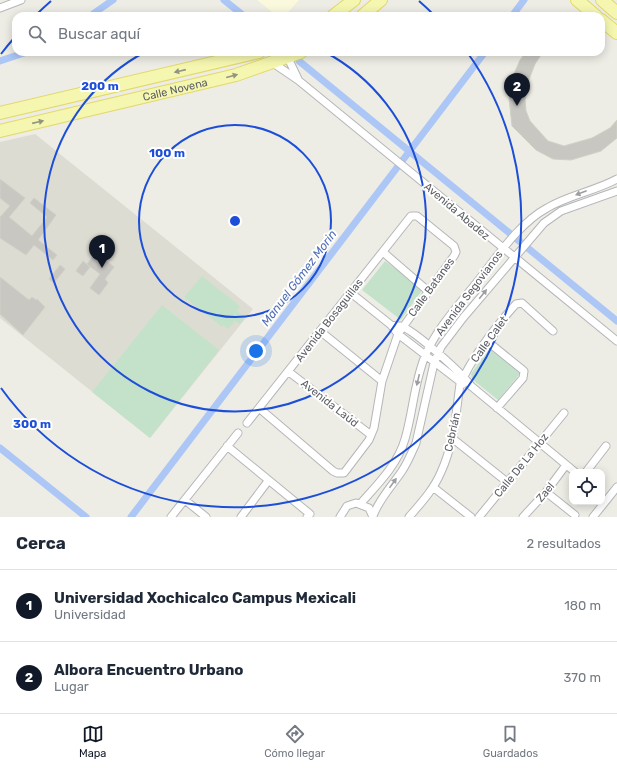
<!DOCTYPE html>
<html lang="es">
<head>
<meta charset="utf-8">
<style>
	body { margin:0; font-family:Rubik,sans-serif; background:#f6f6f7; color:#1f2937 }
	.controls { position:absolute; right:12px; bottom:12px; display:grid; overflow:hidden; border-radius:8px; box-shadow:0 2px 10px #0003 }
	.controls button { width:36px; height:36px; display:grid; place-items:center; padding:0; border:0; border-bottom:1px solid #e0e1e3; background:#fff; color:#1f2937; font:20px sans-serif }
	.you { position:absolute; left:256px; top:351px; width:14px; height:14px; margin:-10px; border:3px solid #fff; border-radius:50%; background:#1a73e8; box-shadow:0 0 0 6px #1a73e833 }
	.badge { display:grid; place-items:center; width:26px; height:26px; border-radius:50%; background:#111827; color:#fff; font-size:13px; font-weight:700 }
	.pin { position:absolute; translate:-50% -33px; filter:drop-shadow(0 1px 2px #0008) }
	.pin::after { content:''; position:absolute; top:21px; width:14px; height:12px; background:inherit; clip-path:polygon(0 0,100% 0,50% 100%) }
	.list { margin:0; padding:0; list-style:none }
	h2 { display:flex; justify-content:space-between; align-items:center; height:52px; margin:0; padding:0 16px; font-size:17px }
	h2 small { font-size:13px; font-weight:400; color:#747a83 }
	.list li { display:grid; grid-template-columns:26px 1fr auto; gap:12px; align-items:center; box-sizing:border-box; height:72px; padding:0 16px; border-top:1px solid #e0e1e3 }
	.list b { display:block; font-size:15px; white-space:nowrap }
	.list p { margin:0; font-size:13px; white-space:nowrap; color:#747a83 }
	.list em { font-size:13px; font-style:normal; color:#747a83 }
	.icon { flex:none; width:22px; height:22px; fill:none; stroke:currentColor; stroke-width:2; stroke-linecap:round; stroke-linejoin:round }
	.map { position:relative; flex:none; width:617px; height:517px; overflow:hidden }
	.search { position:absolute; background:#fff; box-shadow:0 2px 10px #0003; left:12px; right:12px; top:12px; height:44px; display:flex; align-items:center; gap:10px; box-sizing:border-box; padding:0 14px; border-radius:12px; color:#747a83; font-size:15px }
	.sheet { height:196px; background:#fff }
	nav { display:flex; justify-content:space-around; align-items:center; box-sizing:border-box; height:56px; border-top:1px solid #e0e1e3; background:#fff; font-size:11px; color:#747a83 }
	nav a { display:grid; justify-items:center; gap:2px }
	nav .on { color:#111827 }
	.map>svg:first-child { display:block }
</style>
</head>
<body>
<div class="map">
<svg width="617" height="517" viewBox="0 0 617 517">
	<rect width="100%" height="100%" fill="#edede5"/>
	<!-- commercial -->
	<path fill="#faf9dd" d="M257 0H299L285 16H277Z"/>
	<!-- education -->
	<path fill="#dddcd3" d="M35 134 253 309 150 438 0 318V142Z"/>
	<!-- green -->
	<path fill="#c4e2ca" d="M385 261 423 289 401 320 362 290Z
		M202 276 240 306 237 311 245 317 240 324 235 321 228 329 223 325 222 327 184 297Z
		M162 305 219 350 150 438 92 392Z
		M490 347 522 371 498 400 472 379 471 374Z"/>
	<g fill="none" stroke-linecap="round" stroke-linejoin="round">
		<!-- canal -->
		<path stroke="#acc7f6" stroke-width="7" d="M224 0 244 16
			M90 16 113 0
			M512 16 524 0
			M0 61 27 52
			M299 61 617 321
			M0 448 86 517
			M131 517 485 52"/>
	</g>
	<!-- building -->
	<path fill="#c9c7c2" stroke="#d1d0c4" d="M526 52H543L535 64 528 82 525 100 526 111 530 121 548 141 564 146 592 138 610 128 617 120V138L601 151 571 160 553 159 536 150 512 126 509 98 511 81 520 60Z
		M0 179 25 198 9 217 32 236 47 217 30 203 34 198 56 215 38 240 57 255 53 260 34 245 26 255 0 238V217L10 206 0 198Z
		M96 252 114 267 105 279 108 283 99 295 90 288 100 274 87 264Z
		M83 261 90 267 83 276 76 271Z
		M60 265 65 269 54 283 49 279Z
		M0 277 29 300 32 297 36 300 37 299 45 307 23 335 0 314Z"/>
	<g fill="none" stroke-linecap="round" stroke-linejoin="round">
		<!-- street casing -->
		<g stroke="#b5b6ba" stroke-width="9">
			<path id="street" d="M0 8 21 0
				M288 58 298 79
				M273 63 298 80 617 341
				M383 252 428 291
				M351 293 391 325 398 334 463 384
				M391 325C394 326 398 326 401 326 415 331 462 373 471 386L575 472
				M320 331 382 381
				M487 341 524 371 523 378 497 408
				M289 372 371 435
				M247 423 411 216H417L454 246 456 252 454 256 398 334 382 381 374 428 369 440 344 473H337L333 471 259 408
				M452 438 507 482
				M227 446 310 514 307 517
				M586 472 606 446
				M433 487 471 517
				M546 492 575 515
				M185 500 206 517
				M361 503C378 484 398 464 405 439 413 412 414 383 425 356 437 328 458 306 477 282 497 257 518 224 547 208 569 195 595 191 617 179
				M373 516C379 499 392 486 402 471 408 462 412 452 416 443L434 363 441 347 463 318 544 223 561 211 617 191
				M171 517 238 433
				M241 517 268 481
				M340 517 347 506 356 503 369 508 373 517
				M409 517C421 503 434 489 441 472 454 444 456 413 460 384 474 355 495 327 516 304L522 303 553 331
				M479 517 564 413
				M523 517 546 492 566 465
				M593 517 617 487"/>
		</g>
		<!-- primary casing -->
		<g stroke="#e3d868" stroke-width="14">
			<g id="primary">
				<path d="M577 0 596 16"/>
				<path d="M602 0 617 13"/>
				<path d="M333 16 354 0"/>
				<path d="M362 16 381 0"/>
				<path d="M601 20 617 33"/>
				<path d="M0 113 259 52"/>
				<path id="s1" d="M0 131 236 75 301 52"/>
			</g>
		</g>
		<!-- street -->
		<use href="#street" stroke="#fff" stroke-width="7"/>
		<!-- primary -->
		<use href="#primary" stroke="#f5f7b0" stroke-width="12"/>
	</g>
	<!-- one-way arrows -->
	<defs><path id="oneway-solid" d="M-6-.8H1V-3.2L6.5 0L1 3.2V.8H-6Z"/></defs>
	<g fill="#92947f">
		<use href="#oneway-solid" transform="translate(180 71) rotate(167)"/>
		<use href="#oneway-solid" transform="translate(232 76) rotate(-15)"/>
		<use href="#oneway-solid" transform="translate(38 122) rotate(-13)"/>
	</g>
	<g fill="#9d9ea2">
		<use href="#oneway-solid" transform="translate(581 193) rotate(159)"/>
		<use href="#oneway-solid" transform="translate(483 294) rotate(-51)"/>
		<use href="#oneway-solid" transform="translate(418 380) rotate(103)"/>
		<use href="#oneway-solid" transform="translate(393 483) rotate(-54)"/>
	</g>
	<!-- distance rings -->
	<g fill="none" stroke="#1d4ed8" stroke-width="2">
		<circle cx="235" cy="221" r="96"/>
		<path d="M325 52A191 191 0 1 1 145 52"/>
		<path d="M1 54A287 287 0 0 1 15 37M36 15A287 287 0 0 1 51 1M419 1A287 287 0 0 1 434 15M467 52A287 287 0 1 1 1 388"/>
	</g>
	<g text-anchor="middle" stroke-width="4" stroke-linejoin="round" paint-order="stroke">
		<!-- street labels -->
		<g font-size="11" fill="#5c5e64" stroke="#fff">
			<text dy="4" stroke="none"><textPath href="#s1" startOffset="180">Calle Novena</textPath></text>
			<text transform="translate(457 211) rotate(40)" y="4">Avenida Abadez</text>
			<text transform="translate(431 287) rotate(-54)" y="4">Calle Batanes</text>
			<text transform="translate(469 293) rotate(-53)" y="4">Avenida Segovianos</text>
			<text transform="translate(329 320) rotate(-52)" y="4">Avenida Bosaguillas</text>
			<text transform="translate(489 339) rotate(-54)" y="4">Calle Calet</text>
			<text transform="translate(330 403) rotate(38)" y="4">Avenida Laúd</text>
			<text transform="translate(452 432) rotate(-78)" y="4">Cebrián</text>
			<text transform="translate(521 465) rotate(-51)" y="4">Calle De La Hoz</text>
			<text transform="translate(545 492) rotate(-50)" y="4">Zael</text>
		</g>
		<!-- water labels -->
		<g font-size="12" font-style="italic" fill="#516fb7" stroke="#fff">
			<text transform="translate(299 278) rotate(-53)" y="4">Manuel Gómez Morin</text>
		</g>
	</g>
	<circle cx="235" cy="221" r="6" fill="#1d4ed8" stroke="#fff" stroke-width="2"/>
	<g font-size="12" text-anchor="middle" font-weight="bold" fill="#1d4ed8" stroke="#fff" stroke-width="4" stroke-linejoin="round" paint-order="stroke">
		<text x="100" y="90">200 m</text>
		<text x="167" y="157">100 m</text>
		<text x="32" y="428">300 m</text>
	</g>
</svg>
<div class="controls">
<button><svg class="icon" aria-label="locate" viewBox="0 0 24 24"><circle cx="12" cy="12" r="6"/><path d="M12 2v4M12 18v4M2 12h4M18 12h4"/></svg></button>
</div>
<div class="you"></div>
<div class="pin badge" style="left:102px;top:268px">1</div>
<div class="pin badge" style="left:517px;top:106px">2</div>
<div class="search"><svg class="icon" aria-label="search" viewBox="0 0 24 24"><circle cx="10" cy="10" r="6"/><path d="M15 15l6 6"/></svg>Buscar aquí</div>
</div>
<section class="sheet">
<h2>Cerca<small>2 resultados</small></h2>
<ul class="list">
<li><span class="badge">1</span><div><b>Universidad Xochicalco Campus Mexicali</b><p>Universidad</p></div><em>180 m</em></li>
<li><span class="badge">2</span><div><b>Albora Encuentro Urbano</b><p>Lugar</p></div><em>370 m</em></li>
</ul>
</section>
<nav>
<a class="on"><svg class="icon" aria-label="map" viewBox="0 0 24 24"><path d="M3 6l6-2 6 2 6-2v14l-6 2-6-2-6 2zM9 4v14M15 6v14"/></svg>Mapa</a>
<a><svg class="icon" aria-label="directions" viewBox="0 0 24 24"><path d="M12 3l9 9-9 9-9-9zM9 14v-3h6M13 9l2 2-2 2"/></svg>Cómo llegar</a>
<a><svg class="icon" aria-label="saved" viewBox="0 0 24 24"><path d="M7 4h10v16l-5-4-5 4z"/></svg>Guardados</a>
</nav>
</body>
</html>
